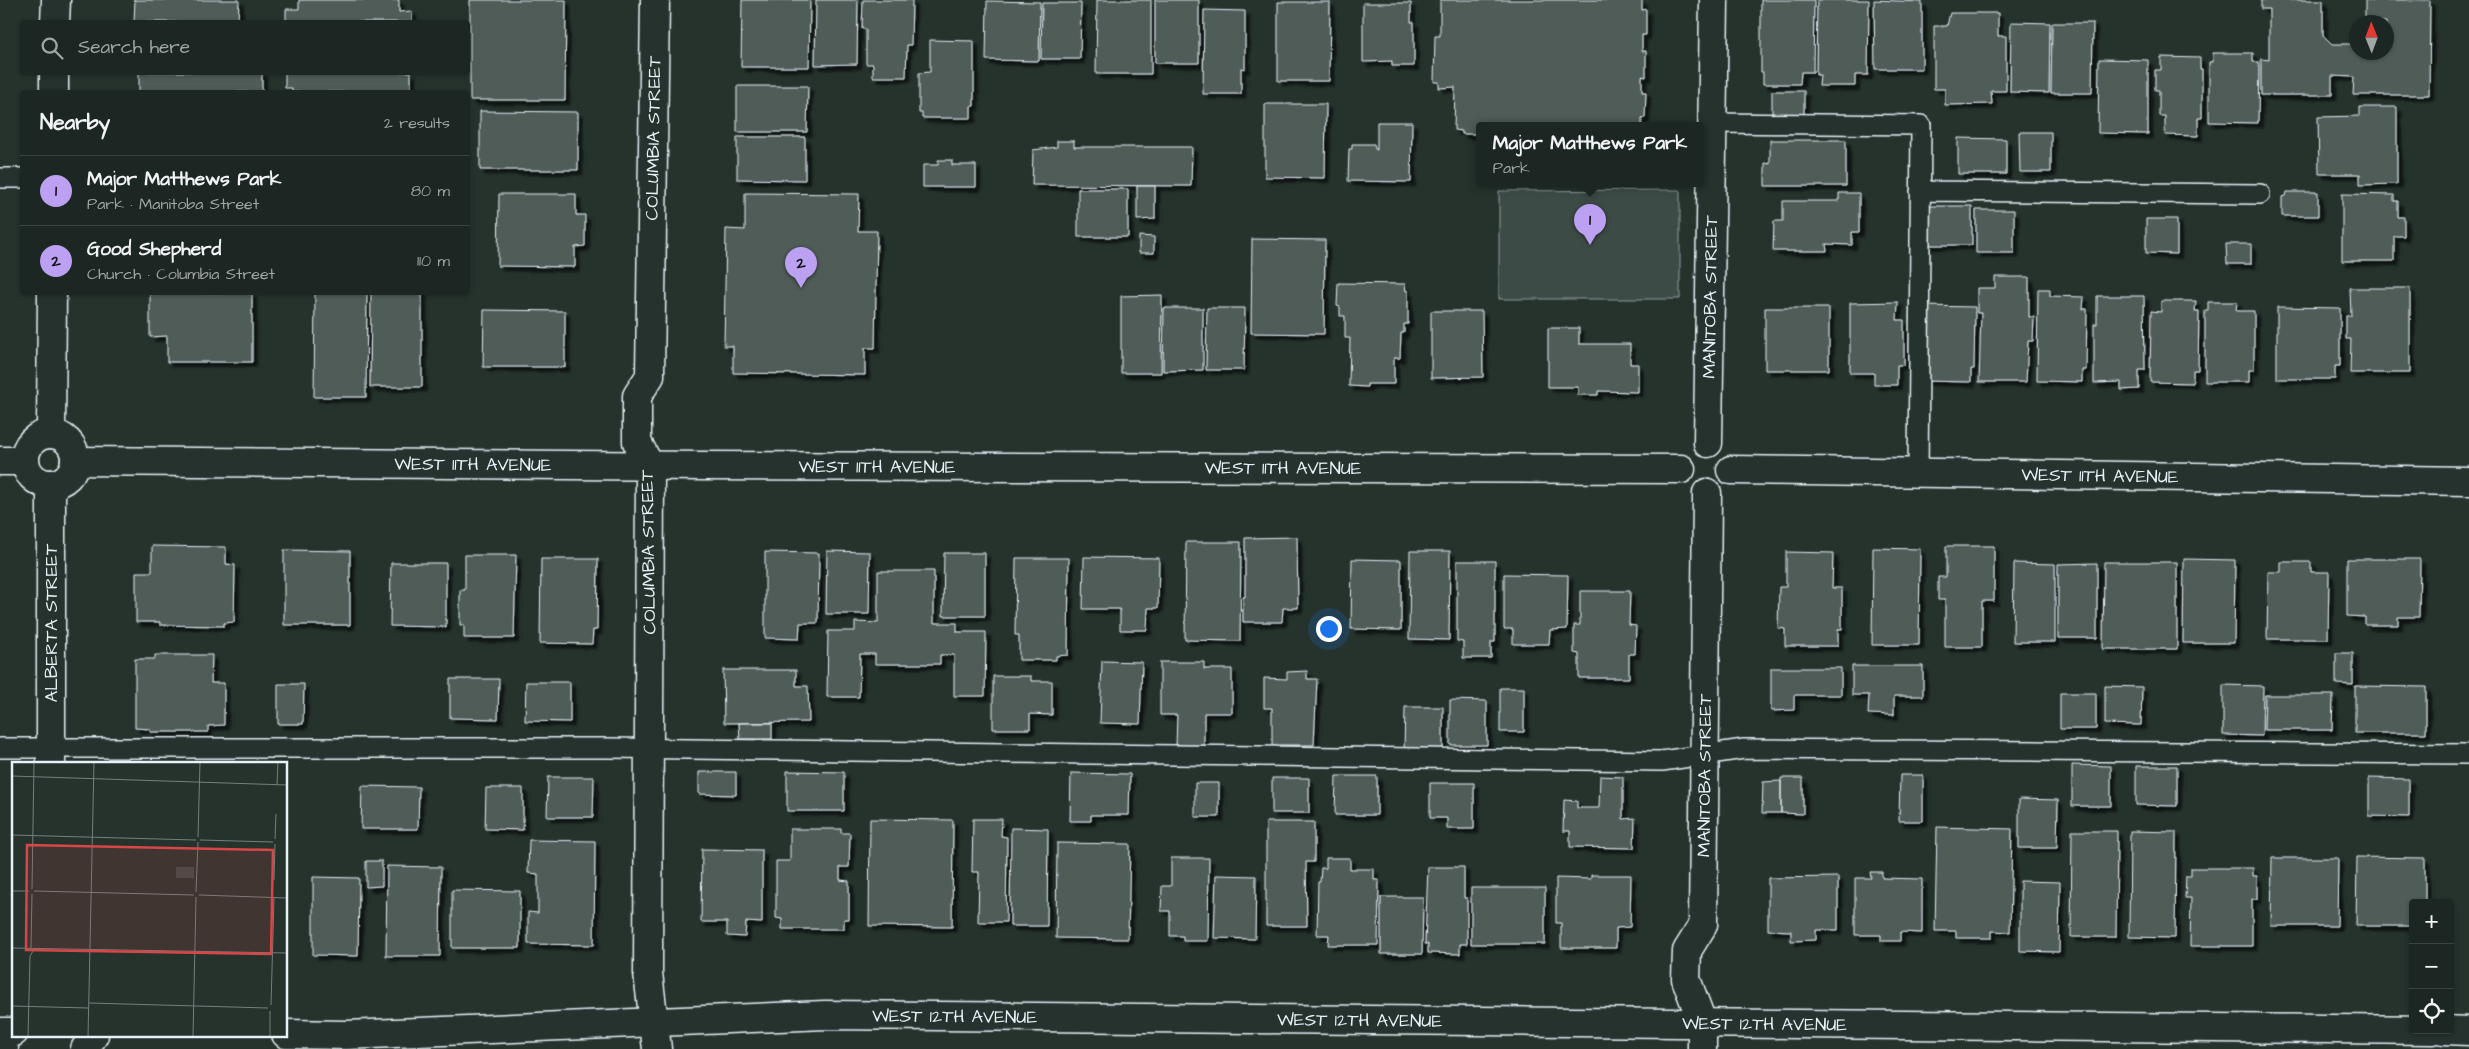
<!DOCTYPE html>
<html lang="en">
<head>
<meta charset="utf-8">
<style>
	body { margin:0; font-family:"Architects Daughter",sans-serif; background:#252e2a; color:#f1f3f6 }
	.controls { position:absolute; right:15px; bottom:15px; display:grid; overflow:hidden; border-radius:5px; box-shadow:0 1px 4px #0004 }
	.controls button { width:45px; height:45px; display:grid; place-items:center; padding:0; border:0; border-bottom:1px solid #3a4340; background:#1c2622; color:#f1f3f6; font:25px sans-serif }
	.compass { position:absolute; left:2349px; top:15px; width:45px; height:45px; border-radius:50%; background:#1c2622; box-shadow:0 1px 4px #0004; rotate:359deg }
	.you { position:absolute; left:1328px; top:628px; width:18px; height:18px; margin:-12px; border:4px solid #fff; border-radius:50%; background:#1a73e8; box-shadow:0 0 0 8px #1a73e833 }
	.badge { display:grid; place-items:center; width:32px; height:32px; border-radius:50%; background:#bca0f2; color:#111; font-size:16px; font-weight:700 }
	.pin { position:absolute; translate:-50% -41px; filter:drop-shadow(0 1px 2px #0008) }
	.pin::after { content:''; position:absolute; top:26px; width:18px; height:15px; background:inherit; clip-path:polygon(0 0,100% 0,50% 100%) }
	.popup { position:absolute; left:1476px; top:122px; width:228px; height:65px; box-sizing:border-box; display:grid; place-content:center; border-radius:5px; background:#1c2622; filter:drop-shadow(0 1px 4px #0005); font-size:16px; white-space:nowrap; color:#a0a5a5 }
	.popup b { font-size:19px; color:#f1f3f6 }
	.popup::after { content:''; position:absolute; left:50%; top:100%; margin-left:-10px; border:10px solid transparent; border-top-color:#1c2622 }
	.list { margin:0; padding:0; list-style:none }
	h2 { display:flex; justify-content:space-between; align-items:center; height:65px; margin:0; padding:0 20px; font-size:21px }
	h2 small { font-size:16px; font-weight:400; color:#a0a5a5 }
	.list li { display:grid; grid-template-columns:32px 1fr auto; gap:15px; align-items:center; box-sizing:border-box; height:70px; padding:0 20px; border-top:1px solid #3a4340 }
	.list b { display:block; font-size:19px; white-space:nowrap }
	.list p { margin:0; font-size:16px; white-space:nowrap; color:#a0a5a5 }
	.list em { font-size:16px; font-style:normal; color:#a0a5a5 }
	.icon { flex:none; width:28px; height:28px; fill:none; stroke:currentColor; stroke-width:2; stroke-linecap:round; stroke-linejoin:round }
	.map { position:relative; flex:none; width:2469px; height:1049px; overflow:hidden }
	.search { position:absolute; background:#1c2622; box-shadow:0 1px 4px #0004; left:20px; top:20px; width:450px; height:55px; display:flex; align-items:center; gap:12px; box-sizing:border-box; padding:0 18px; border-radius:5px; color:#a0a5a5; font-size:19px }
	.panel { position:absolute; background:#1c2622; box-shadow:0 1px 4px #0004; left:20px; top:90px; width:450px; height:205px; border-radius:5px }
	.map>svg:first-child { display:block }
</style>
</head>
<body>
<div class="map">
<svg width="2469" height="1049" viewBox="0 0 2469 1049">
	<defs>
		<filter id="shadow"><feDropShadow dx="4.5" dy="4.5" stdDeviation="1" flood-color="#0009"/></filter>
	</defs>
	<rect width="100%" height="100%" fill="#26332d"/>
	<filter id="ink" filterUnits="userSpaceOnUse"><feTurbulence type="fractalNoise" baseFrequency=".02" numOctaves="2"/><feDisplacementMap in="SourceGraphic" scale="10" xChannelSelector="R" yChannelSelector="G"/><feConvolveMatrix kernelMatrix="1 2 1 2 8 2 1 2 1" color-interpolation-filters="sRGB"/></filter>
	<g filter="url(#ink)">
		<!-- green -->
		<path fill="#3e4b47" stroke="#939ea0" d="M1680 190V299H1499V191Z"/>
		<!-- building -->
		<path fill="#505c59" stroke="#e8f1f8" filter="url(#shadow)" d="M133 0H239L238 22H134L135 0Z
			M299 0H399V12L412 11V22H286V9H299Z
			M470 0H566L565 100H470Z
			M742 0H810L809 67H741Z
			M816 0H858L857 64 815 65Z
			M863 0H912L911 45H907L906 77H873V64H866V29H862Z
			M1097 0H1151V74H1096Z
			M1155 0H1199V63H1155Z
			M1440 0H1642V10L1646 9V35H1642V51H1646V77L1642 76V92H1646L1645 118H1642V126H1480L1477 134H1462V131L1454 130 1455 87 1439 88V82H1434L1435 36H1440Z
			M1761 0H1814L1813 72H1801L1800 84H1763V72H1761Z
			M1817 0H1869L1868 75H1855V86H1819L1820 75H1816Z
			M1874 0 1922 2V69H1875Z
			M2261 0H2323V35L2332 44H2356V52H2386V22H2365V0H2430L2429 95H2353L2354 77 2332 76V95H2261V59L2269 60V9H2261Z
			M987 1 1040 2 1039 61 986 60Z
			M1278 2H1330L1329 81H1278Z
			M1042 3H1081L1080 59H1041Z
			M1363 3H1411V22H1414V66H1392V61L1363 62Z
			M1204 10 1245 11V69L1241 68V94H1203Z
			M1950 13H1998V36H2006V91H1991L1992 104 1945 105V89H1934V26H1947Z
			M2011 22 2050 23 2049 93 2010 92Z
			M2052 23H2093L2092 93H2051Z
			M930 40 974 41V106H971V118H922V113H919V73L930 72Z
			M2213 53H2253V62H2259L2258 123 2209 122V62H2213Z
			M2161 57 2200 58V69H2202V118H2198V136L2165 135V116H2159V90H2155V70H2161Z
			M2099 59 2148 60V134L2098 133Z
			M139 72H262V92H139Z
			M285 72H411V92H292V88H285Z
			M737 86H808L807 132H737Z
			M1772 91H1804V115H1772Z
			M1265 104H1326L1325 178 1265 177Z
			M2360 107H2397V184L2360 185V174H2319L2318 117 2360 116Z
			M480 111 578 112V170H480Z
			M1377 122H1412L1411 182 1348 181 1349 149H1352V144H1374L1375 149 1377 150Z
			M2019 132H2051V172H2020Z
			M737 137H805V180L737 179Z
			M1958 138 2006 139V174H1958Z
			M1770 140H1846V186H1765V163L1770 164Z
			M1057 141H1074V147H1192L1191 186 1032 185 1033 150 1057 147Z
			M938 160H952V165H976V187H923V165H938Z
			M1137 186H1155V219L1137 220Z
			M1078 189H1128V237H1078Z
			M2287 192H2318V216H2282V197L2286 196Z
			M745 193 859 194 858 231H877L875 348H865V375L733 373V346H724L726 229 745 230Z
			M1839 193H1859V232H1852V245L1826 244 1827 251H1773L1774 221H1783V201H1839Z
			M499 194H576V215H585V246L575 247V267L498 266Z
			M2342 194 2394 195V201H2398V217H2404V236H2394V261H2342Z
			M1926 206H1972V245H1926Z
			M1976 210H2014V253H1976Z
			M2146 219H2177V254L2146 253Z
			M1139 236 1154 237V253H1139Z
			M1252 239 1325 240 1324 334 1251 333Z
			M2226 244H2251V264H2227Z
			M1995 277H2029V317H2034L2033 341H2028L2026 382H1979L1981 313H1977V288H1995Z
			M1338 283 1405 284 1406 291H1408V324H1404V333H1401L1400 358H1394V384H1367V387L1349 386 1350 338H1345V316H1340V307L1337 306Z
			M2350 288H2410V373H2350L2351 339H2346V316H2351Z
			M2038 289H2050V296L2084 297 2083 309H2087L2086 370H2082V382L2037 381Z
			M150 292 252 293V362H167V336L150 337Z
			M315 292H367L366 397H314Z
			M371 292H422V387H370Z
			M1162 295 1161 373H1121V296Z
			M2097 296H2144L2145 370H2139V389L2121 390V382L2094 383V324H2097Z
			M2161 301H2196L2195 311H2199L2198 370H2193V383L2150 382 2151 311 2161 312Z
			M1898 302 1897 320H1904V365H1897V385H1874V373H1850V303Z
			M2208 302H2237L2236 311H2254V370H2249V382H2205V311H2208Z
			M1922 306 1975 307 1974 369H1971V382L1921 381Z
			M2277 307 2340 308V366H2335V379H2277Z
			M1164 308H1203V370L1163 371Z
			M1207 308H1245L1244 370H1206Z
			M1765 308H1829V370H1765Z
			M484 310 565 311V367H483Z
			M1431 311H1482L1483 377 1431 378Z
			M1548 328H1579V344H1630V364H1638V392L1598 391V395H1578V387H1548Z
			M1297 537 1298 608H1283L1282 622H1243V597H1245V538Z
			M1186 542H1241L1240 641 1185 640Z
			M152 546 226 547V564L235 565 234 622 224 623V626L160 625V622H136V572H152Z
			M1946 546H1994V601H1982V647H1945V600H1938V577H1946Z
			M1873 548 1920 549 1919 645H1872Z
			M284 550 350 551V625H284Z
			M827 551 870 552 869 614H826Z
			M1410 551H1450L1449 640 1409 639Z
			M765 552 819 553 818 623H800L799 639 765 638Z
			M1786 552 1833 553 1832 588H1842V629H1838V646H1785V629L1778 628 1779 587H1786Z
			M944 553H985V616H943Z
			M465 555H516L514 638H464V625H460V590H465Z
			M1084 557 1159 558 1158 608H1148L1147 630H1120V609H1083Z
			M1016 558H1069L1068 655 1056 656V660H1019V635H1015Z
			M541 559H598L597 630H593L592 644 540 643Z
			M1352 559 1401 560V630L1351 629Z
			M2184 559 2235 560 2234 643H2183Z
			M2347 559H2420L2419 617H2398V625H2365V617L2347 616Z
			M1457 561H1495V642H1491V658H1463V642L1457 641Z
			M2104 562H2177V649H2103Z
			M2281 562H2311V572H2329L2328 639H2267L2268 572H2281Z
			M391 563H446V627L390 626Z
			M2014 563 2055 564V642H2013Z
			M2097 563V638H2058V564Z
			M878 571H934V623H957V632H986L985 696H954V655H940V664H875V654H860L859 697H827L828 631H855V622L878 623Z
			M1504 574 1568 575 1567 629 1550 630 1549 644H1513V629H1504Z
			M1580 591H1630L1629 625 1636 626 1635 654H1629V678H1579V654L1574 653V625H1580Z
			M2336 653H2353V685L2336 684Z
			M155 655H212L211 683H224V725L208 726V732H150V729L135 728V659H155Z
			M1102 661 1142 662 1140 724 1100 723Z
			M1160 662H1204V669H1232V713H1204V746H1176L1177 715H1160Z
			M1852 666H1923V696H1894V715L1868 714 1869 695H1852Z
			M1771 668H1841V695H1794V710L1771 711Z
			M723 670H796V686H808L809 722 724 723Z
			M1307 671V679H1317L1314 745H1272V708H1264V678L1287 679V672Z
			M993 676H1031V681H1052V715L1030 714V729H993Z
			M450 679H499L498 719 450 718Z
			M526 682H570V722L525 721Z
			M278 684H304L303 724H278Z
			M2223 685 2263 686 2262 736 2223 735Z
			M2105 686 2142 687 2141 725 2105 724Z
			M2355 686 2426 687V733H2355Z
			M1500 688H1524V732H1500Z
			M2060 693H2096V729H2060Z
			M2265 695H2333L2332 730H2264Z
			M1450 700 1487 701V745H1450Z
			M1405 707H1443V752H1404Z
			M739 723H772V739H740Z
			M2072 765 2111 766V806H2072Z
			M2136 766H2177V806L2136 805Z
			M787 771 844 772V811H787Z
			M699 772H736V795L699 794Z
			M1071 773 1130 774 1129 815H1091V821H1070Z
			M1900 775H1923V821H1899Z
			M1336 776H1377V815H1335Z
			M1600 776 1623 777V819L1635 818 1634 848 1570 847V831H1563L1564 800 1577 801V808H1599Z
			M548 777H594L593 817H547Z
			M1272 778H1309V813H1272Z
			M1781 778H1803V814L1781 813Z
			M2369 778 2409 779V817L2369 816Z
			M1781 781V813H1762L1763 782Z
			M1195 783H1219V817H1195Z
			M1430 783H1474V829H1447V818H1430Z
			M362 786 419 787 418 829H361Z
			M486 788H523V830L485 829Z
			M2019 799 2058 800 2057 848H2019Z
			M870 819 953 820 952 927 869 926Z
			M973 819H1002L1001 836 1007 837 1006 922H978L979 872H972Z
			M1266 822H1314V862H1306L1307 926H1266Z
			M1937 827 2012 829 2010 932 1992 931V938H1956V931H1935Z
			M1011 828 1048 829 1047 926H1010Z
			M790 829H841V833H850L849 867H840V880L849 881V919H844V929H782V919L776 918V861H790Z
			M2072 831H2117L2116 937H2071Z
			M2130 831 2176 832 2175 938 2129 937Z
			M529 840 595 841 594 945 528 944V912L538 913V874L528 873Z
			M1057 843 1130 844 1128 939 1056 938Z
			M702 849 762 850V923L746 922 745 937 727 936V922H701Z
			M2357 857 2425 858V903H2413V926H2356Z
			M1171 858H1209L1208 941H1183V936H1170V911H1161L1162 886H1171Z
			M1326 858H1350V869H1374V880H1379L1378 945H1328L1329 935H1317L1318 882H1320L1321 868H1326Z
			M2272 858H2338L2337 926H2271Z
			M366 861H382V886L366 887Z
			M387 866 441 867 440 956H386Z
			M1428 867H1464V898H1467V944H1460V954L1428 953V944H1425Z
			M2191 868H2253V876H2257V899H2252V946H2190L2191 898H2185L2186 876H2191Z
			M1870 872H1882V878L1922 879V933L1900 932V941H1881V935H1855V878H1871Z
			M1216 875 1256 876 1255 939 1214 938Z
			M1591 875H1631L1630 927 1616 928V948H1561V923H1556V878L1591 879Z
			M313 877 359 878 358 956 313 955Z
			M1838 877V930H1816V940L1791 941V931L1768 930V878Z
			M2020 881 2060 882 2059 952 2020 951Z
			M1471 888H1545V944H1471Z
			M452 890 520 891V948H452Z
			M1381 897H1423L1422 954H1381Z"/>
		<g fill="none" stroke-linecap="round" stroke-linejoin="round">
			<!-- lane casing -->
			<g stroke="#e8f1f8" stroke-width="22">
				<path id="lane" d="M1712 123 1921 125 1918 474
					M0 178H22
					M1920 191 2260 194
					M0 748H608L1662 761 1744 749 2469 754"/>
			</g>
			<!-- street casing -->
			<g stroke="#e8f1f8" stroke-width="31">
				<g id="street">
					<path d="M655 0 650 376 637 396V442L650 466 648 973 657 1049"/>
					<path d="M55 22 56 0"/>
					<path d="M54 92V72"/>
					<path d="M51 434 52 292"/>
					<circle cx="50" cy="459" r="25"/>
					<path id="s1" d="M1708 443 1714 0"/>
					<path d="M0 461H24"/>
					<path id="s2" d="M75 461 703 466 1681 469"/>
					<path id="s3" d="M1731 470 2469 481"/>
					<path d="M51 763V484"/>
					<path d="M0 1042 4 1049"/>
					<path d="M85 1049 94 1035"/>
					<path id="s4" d="M1702 1049V1022L1686 979 1687 951 1703 925 1707 493"/>
				</g>
			</g>
			<!-- secondary casing -->
			<g stroke="#e8f1f8" stroke-width="31">
				<g id="secondary">
					<path d="M2444 1030 2469 1031"/>
					<path d="M0 1032H14"/>
					<path id="s5" d="M286 1034 346 1035 825 1015 2433 1030"/>
				</g>
			</g>
			<!-- lane -->
			<use href="#lane" stroke="#26332d" stroke-width="19"/>
			<!-- street -->
			<use href="#street" stroke="#26332d" stroke-width="28"/>
			<!-- secondary -->
			<use href="#secondary" stroke="#26332d" stroke-width="28"/>
		</g>
	</g>
	<g text-anchor="middle" stroke-width="4.5" stroke-linejoin="round" paint-order="stroke">
		<!-- street labels -->
		<g font-size="18" fill="#e8f1f8" stroke="#26332d">
			<text transform="translate(653 138) rotate(-89)" y="6">COLUMBIA STREET</text>
			<text dy="6" stroke="none"><textPath href="#s1" startOffset="146">MANITOBA STREET</textPath></text>
			<text dy="6" stroke="none"><textPath href="#s2" startOffset="398">WEST 11TH AVENUE</textPath></text>
			<text dy="6" stroke="none"><textPath href="#s2" startOffset="802">WEST 11TH AVENUE</textPath></text>
			<text dy="6" stroke="none"><textPath href="#s2" startOffset="1208">WEST 11TH AVENUE</textPath></text>
			<text dy="6" stroke="none"><textPath href="#s3" startOffset="369">WEST 11TH AVENUE</textPath></text>
			<text transform="translate(648 552) rotate(-91)" y="6">COLUMBIA STREET</text>
			<text transform="translate(51 623) rotate(-90)" y="6">ALBERTA STREET</text>
			<text dy="6" stroke="none"><textPath href="#s4" startOffset="281">MANITOBA STREET</textPath></text>
			<text dy="6" stroke="none"><textPath href="#s5" startOffset="669">WEST 12TH AVENUE</textPath></text>
			<text dy="6" stroke="none"><textPath href="#s5" startOffset="1074">WEST 12TH AVENUE</textPath></text>
			<text dy="6" stroke="none"><textPath href="#s5" startOffset="1479">WEST 12TH AVENUE</textPath></text>
		</g>
	</g>
	<!-- overview -->
	<g transform="translate(12 762)">
		<rect width="275" height="275" fill="#26332d"/>
		<path d="M164 105H182V116H164Z" fill="#3e4b47"/>
		<path fill="none" stroke="#747f7e" stroke-width="1" d="M0 14 275 23M265 23 266 0M0 73 184 78M186 75 188 0M263 77 264 52M188 78 261 80M262 118 263 82M20 127 22 0M0 129H17M22 129 182 133M184 130 186 80M187 133 275 136M0 186 275 191M19 186 20 132M77 241 256 246M259 243 262 136M0 244 76 246M16 275 18 194 23 186M76 275 82 0M181 275 184 135M258 275V249"/>
		<path fill="#d94647" fill-opacity="0.15" stroke="#d94647" stroke-width="2.5" d="M15 83 261 88 259 192 14 188Z"/>
		<rect width="275" height="275" fill="none" stroke="#e8f1f8" stroke-width="2.5"/>
	</g>
</svg>
<div class="controls">
<button>+</button>
<button>−</button>
<button><svg class="icon" aria-label="locate" viewBox="0 0 24 24"><circle cx="12" cy="12" r="6"/><path d="M12 2v4M12 18v4M2 12h4M18 12h4"/></svg></button>
</div>
<svg class="compass" viewBox="-18 -18 36 36"><path d="M0-13l5 13h-10z" fill="#e53935"/><path d="M0 13l5-13h-10z" fill="#a0a5a5"/></svg>
<div class="you"></div>
<div class="pin badge" style="left:1590px;top:245px">1</div>
<div class="popup"><b>Major Matthews Park</b>Park</div>
<div class="pin badge" style="left:801px;top:288px">2</div>
<div class="search"><svg class="icon" aria-label="search" viewBox="0 0 24 24"><circle cx="10" cy="10" r="6"/><path d="M15 15l6 6"/></svg>Search here</div>
<section class="panel">
<h2>Nearby<small>2 results</small></h2>
<ul class="list">
<li><span class="badge">1</span><div><b>Major Matthews Park</b><p>Park · Manitoba Street</p></div><em>80 m</em></li>
<li><span class="badge">2</span><div><b>Good Shepherd</b><p>Church · Columbia Street</p></div><em>110 m</em></li>
</ul>
</section>
</div>
</body>
</html>
